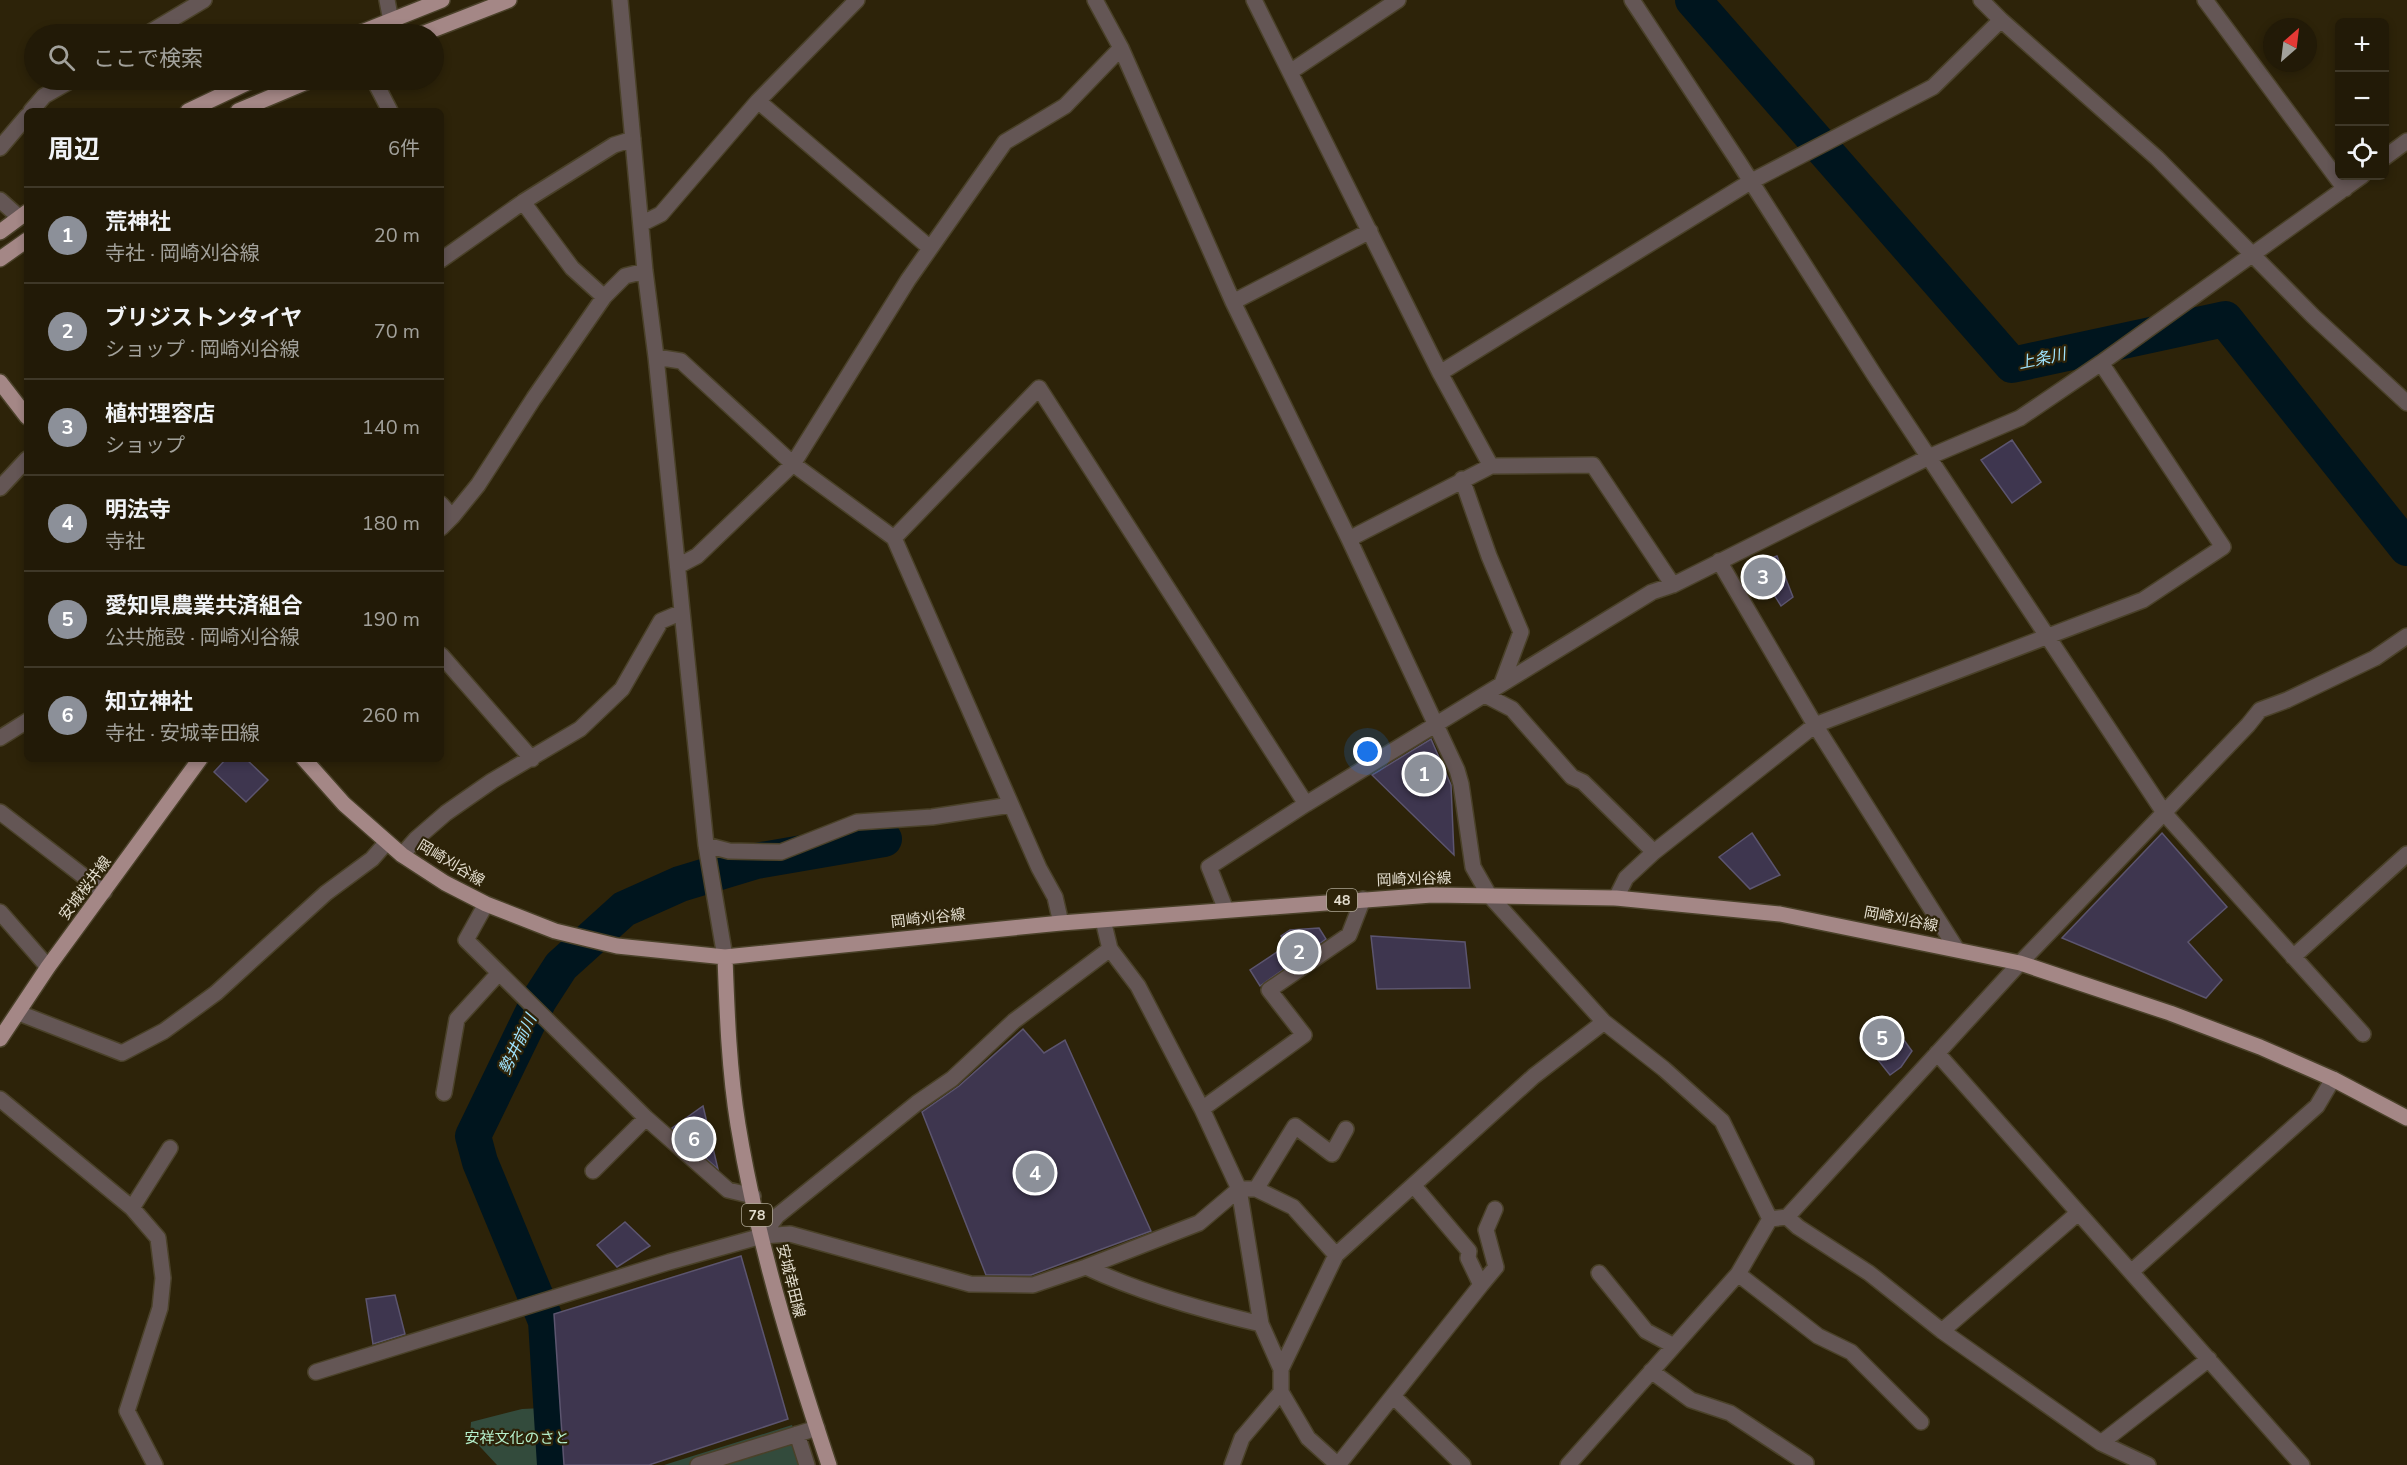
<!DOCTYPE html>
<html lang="ja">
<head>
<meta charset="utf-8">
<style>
	body { margin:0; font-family:"Nunito Sans","Noto Sans JP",sans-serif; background:#2a2311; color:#f1f3f6 }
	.controls { position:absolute; right:18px; top:18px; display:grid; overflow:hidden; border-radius:9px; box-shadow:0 3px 9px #0003 }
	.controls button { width:54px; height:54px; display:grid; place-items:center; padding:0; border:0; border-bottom:2px solid #3f3828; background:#221a07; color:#f1f3f6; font:30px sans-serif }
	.compass { position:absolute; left:2263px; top:18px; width:54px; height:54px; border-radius:50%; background:#221a07; box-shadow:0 3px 9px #0003; rotate:28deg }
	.you { position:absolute; left:1368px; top:752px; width:21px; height:21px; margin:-15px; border:4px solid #fff; border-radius:50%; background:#1a73e8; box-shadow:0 0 0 9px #1a73e833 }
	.badge { display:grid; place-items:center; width:39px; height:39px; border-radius:50%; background:#8c9099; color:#fff; font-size:20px; font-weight:700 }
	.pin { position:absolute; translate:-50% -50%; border:3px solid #fff; box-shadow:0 2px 6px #0006 }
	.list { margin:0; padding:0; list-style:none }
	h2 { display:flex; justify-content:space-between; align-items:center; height:78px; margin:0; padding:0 24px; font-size:26px }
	h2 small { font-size:20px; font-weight:400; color:#a2a19b }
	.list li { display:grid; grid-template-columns:39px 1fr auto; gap:18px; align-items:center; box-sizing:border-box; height:96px; padding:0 24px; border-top:2px solid #3f3828 }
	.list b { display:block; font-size:22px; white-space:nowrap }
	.list p { margin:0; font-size:20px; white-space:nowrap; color:#a2a19b }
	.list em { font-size:20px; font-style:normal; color:#a2a19b }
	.icon { flex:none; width:33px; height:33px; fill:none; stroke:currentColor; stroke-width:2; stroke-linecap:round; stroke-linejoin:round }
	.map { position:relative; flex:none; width:2407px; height:1465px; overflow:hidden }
	.search { position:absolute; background:#221a07; box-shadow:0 3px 9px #0003; left:24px; top:24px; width:420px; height:66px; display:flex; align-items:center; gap:15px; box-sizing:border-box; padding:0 21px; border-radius:33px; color:#a2a19b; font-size:22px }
	.panel { position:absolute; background:#221a07; box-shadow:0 3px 9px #0003; left:24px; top:108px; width:420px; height:654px; border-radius:9px }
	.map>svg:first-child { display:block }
</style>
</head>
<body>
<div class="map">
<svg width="2407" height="1465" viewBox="0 0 2407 1465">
	<rect width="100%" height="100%" fill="#2d2309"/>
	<!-- green -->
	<path fill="#334b3c" d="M543 1408 548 1465H497L470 1436 471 1422 522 1409Z
		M792 1425 805 1465H664Z"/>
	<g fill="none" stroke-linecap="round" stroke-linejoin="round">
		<!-- river -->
		<path stroke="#00151e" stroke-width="36" d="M1693 0 2012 365 2225 319 2407 548
			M555 1465 546 1321 480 1162 473 1136 539 1000 561 966 624 909 680 884 756 861 884 839"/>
	</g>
	<!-- building -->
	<path fill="#3e364f" stroke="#5c556f" stroke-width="1.5" d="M2012 440 2041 482 2012 503 1981 460Z
		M1777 556 1793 597 1781 606 1755 564Z
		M1431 739 1451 785 1454 855 1372 775Z
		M226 759H246L268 780 246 802 214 772Z
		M1752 833 1780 875 1750 889 1719 857Z
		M2162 833 2227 907 2188 942 2222 980 2206 998 2062 938Z
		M1319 928 1326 939 1260 986 1250 970 1286 946 1281 936 1290 930Z
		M1371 936 1465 942 1470 988 1377 989Z
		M1890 1021 1912 1051 1901 1067 1890 1075 1862 1040Z
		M1023 1029 1044 1053 1065 1040 1151 1231 1031 1275H986L922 1112 959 1086Z
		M703 1106 718 1169 672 1128Z
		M625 1222 650 1246 617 1267 597 1245Z
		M741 1256 788 1419 649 1465H564L554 1314Z
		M395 1295 405 1334 373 1344 366 1299Z"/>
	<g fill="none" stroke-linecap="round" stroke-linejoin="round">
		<!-- minor casing -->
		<g stroke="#4a4129" stroke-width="18">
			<path id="minor" d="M387 0 391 21
				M620 0 645 271 656 357 706 845 725 957
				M1095 0 1121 48 1233 302 1349 539 1457 770 1461 784 1473 867 1489 895 1604 1022 1664 1069 1722 1121 1770 1219
				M1254 0 1440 373 1491 466 1349 539
				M1632 0 1738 161 1875 376 2165 814 2363 1034
				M1981 0 2001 20 2157 158 2313 316 2407 403
				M2205 0 2345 189
				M147 34 204 0
				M1290 72 1398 0
				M374 80 390 111
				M758 101 930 248
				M31 111 44 96 72 80
				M0 148 27 116
				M2384 158 2407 141
				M0 200 19 217
				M523 202 572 268 604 297
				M641 224 661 214 758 101 857 0
				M441 260 523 202 614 145 633 139
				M1233 302 1370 231
				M656 357 681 361 793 464 894 538 1039 868 1055 897 1061 923
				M1440 373 1750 182 1933 87 2001 20
				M1491 466 1593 465 1673 585
				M1462 479 1489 556 1521 632 1502 683
				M0 488 27 459
				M441 504 452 517
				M441 528 452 517 478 485 534 398 604 297 625 276 645 271
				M894 538 1039 388 1306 804
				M1719 561 1815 725 1956 948
				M678 566 697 556 793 464 908 280 1005 142 1065 106 1121 48
				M441 655 532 759
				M1485 695 1512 709 1572 777 1583 782 1654 852
				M0 738 27 721
				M0 812 104 892
				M706 845 729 851 781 852 857 822 932 817 1011 805
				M402 855 416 839 446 813 492 781 580 729 622 689 661 621 682 612
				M1616 898 1626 878 1654 852 1815 725 2143 600 2223 547 2101 363
				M486 904 466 940 646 1118 728 1190 753 1196
				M1226 910 1209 867 1306 804 1652 592 1673 585 1931 456 2020 418 2101 363 2362 176
				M0 912 48 967
				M1103 920 1110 949 1138 986 1202 1109 1239 1189 1261 1324 1281 1369V1392L1308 1438 1338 1465
				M2293 957 2407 854
				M19 1013 122 1053 164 1031 216 993 326 893 372 859 387 842
				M1937 1053 2302 1465
				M444 1093 457 1019 498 974
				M0 1099 132 1208 158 1238 163 1278 160 1308 127 1411 155 1465
				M1202 1109 1304 1035 1269 990 1349 935 1363 899
				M593 1171 646 1118
				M1256 1189 1295 1126 1332 1154 1346 1129
				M132 1208 170 1148
				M1787 1217 1798 1227 1869 1273 1942 1331 2101 1443 2148 1465
				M762 1236 777 1216 917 1103 952 1079 1014 1021 1110 949
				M1086 1267 1199 1223 1239 1189H1256L1293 1207 1336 1255
				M2131 1272 2317 1106 2333 1079
				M1599 1273 1646 1331 1674 1346
				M1738 1274 1818 1336 1851 1352 1921 1422
				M1481 1285 1496 1267 1486 1230 1495 1209
				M1942 1331 2078 1213
				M1281 1369 1336 1255 1534 1076 1604 1022
				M1651 1371 1691 1400 1730 1413 1806 1463V1465
				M316 1372 669 1262 762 1236 790 1234 970 1284 1033 1285 1086 1267C1141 1293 1202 1310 1261 1324
				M1393 1396 1463 1465
				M797 1434 807 1465
				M2101 1443 2209 1359
				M698 1465 817 1428
				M1232 1465 1242 1438 1281 1392
				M1338 1465 1481 1285 1468 1258 1469 1251 1414 1186
				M1568 1465 1738 1274 1770 1219 1787 1217 2020 963 2248 725 2260 710 2287 700 2375 658 2407 636"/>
		</g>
		<!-- major casing -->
		<g stroke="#4a4129" stroke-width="18">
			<path id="major" d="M357 34 442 0
				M422 34 509 0
				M188 111 253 80
				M238 111 311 80
				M0 232 27 212
				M0 259 27 240
				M0 382 27 417
				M304 759 344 804 402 855 445 883 486 904 555 931 617 946 725 957 1061 923 1432 895 1616 898 1780 914 2020 963 2170 1013 2260 1047 2333 1079 2407 1118
				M725 957C727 1013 729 1070 738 1125 757 1241 792 1354 829 1465
				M0 1039 48 967 200 759"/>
		</g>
		<!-- minor -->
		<use href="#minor" stroke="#645655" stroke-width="15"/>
		<!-- major -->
		<use href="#major" stroke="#a48786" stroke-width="15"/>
	</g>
	<g text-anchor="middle" stroke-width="4.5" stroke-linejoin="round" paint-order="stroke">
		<!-- shield labels -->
		<g fill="#2d2309" stroke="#aca593" stroke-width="1.5">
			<rect x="1327" y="889" width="30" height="22" rx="4.5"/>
			<rect x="742" y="1204" width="30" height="22" rx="4.5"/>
		</g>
		<g font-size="14" font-weight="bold" fill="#e3ddce">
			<text x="1342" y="905">48</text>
			<text x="757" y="1220">78</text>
		</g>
		<!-- street labels -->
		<g font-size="15" fill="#e3ddce" stroke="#2d2309">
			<text transform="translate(451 863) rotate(31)" y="5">岡崎刈谷線</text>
			<text transform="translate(1414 879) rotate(-2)" y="5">岡崎刈谷線</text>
			<text transform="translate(85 888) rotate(-53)" y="5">安城桜井線</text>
			<text transform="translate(928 918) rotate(-6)" y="5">岡崎刈谷線</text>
			<text transform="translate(1901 919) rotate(11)" y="5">岡崎刈谷線</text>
			<text transform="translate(791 1281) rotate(76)" y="5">安城幸田線</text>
		</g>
		<!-- park labels -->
		<g font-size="15" fill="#b6f1cd" stroke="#2d2309">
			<text x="517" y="1443">安祥文化のさと</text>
		</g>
		<!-- water labels -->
		<g font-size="16" font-style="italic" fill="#9fe3fe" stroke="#2d2309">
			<text transform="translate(2042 358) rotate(-12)" y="6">上条川</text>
			<text transform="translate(517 1044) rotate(-64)" y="6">勢井前川</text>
		</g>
	</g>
</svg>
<div class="controls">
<button>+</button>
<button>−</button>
<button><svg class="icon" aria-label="locate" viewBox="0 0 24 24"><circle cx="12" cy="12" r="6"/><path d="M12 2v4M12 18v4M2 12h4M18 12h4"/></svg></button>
</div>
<svg class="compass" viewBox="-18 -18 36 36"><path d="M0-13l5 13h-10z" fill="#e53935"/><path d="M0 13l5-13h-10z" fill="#a2a19b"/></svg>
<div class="you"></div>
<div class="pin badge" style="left:1424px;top:774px">1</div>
<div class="pin badge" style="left:1299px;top:952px">2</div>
<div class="pin badge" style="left:1763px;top:577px">3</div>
<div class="pin badge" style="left:1035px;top:1173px">4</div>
<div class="pin badge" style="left:1882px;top:1038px">5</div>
<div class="pin badge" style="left:694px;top:1139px">6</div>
<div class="search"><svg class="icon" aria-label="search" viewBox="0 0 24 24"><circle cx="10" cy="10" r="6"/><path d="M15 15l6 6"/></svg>ここで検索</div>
<section class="panel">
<h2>周辺<small>6件</small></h2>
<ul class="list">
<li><span class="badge">1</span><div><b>荒神社</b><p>寺社 · 岡崎刈谷線</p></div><em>20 m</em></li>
<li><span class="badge">2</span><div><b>ブリジストンタイヤ</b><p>ショップ · 岡崎刈谷線</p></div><em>70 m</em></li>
<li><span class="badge">3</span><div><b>植村理容店</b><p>ショップ</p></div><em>140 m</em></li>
<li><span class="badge">4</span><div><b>明法寺</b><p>寺社</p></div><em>180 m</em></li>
<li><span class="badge">5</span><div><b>愛知県農業共済組合</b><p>公共施設 · 岡崎刈谷線</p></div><em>190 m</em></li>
<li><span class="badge">6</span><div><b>知立神社</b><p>寺社 · 安城幸田線</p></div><em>260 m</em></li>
</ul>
</section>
</div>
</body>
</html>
